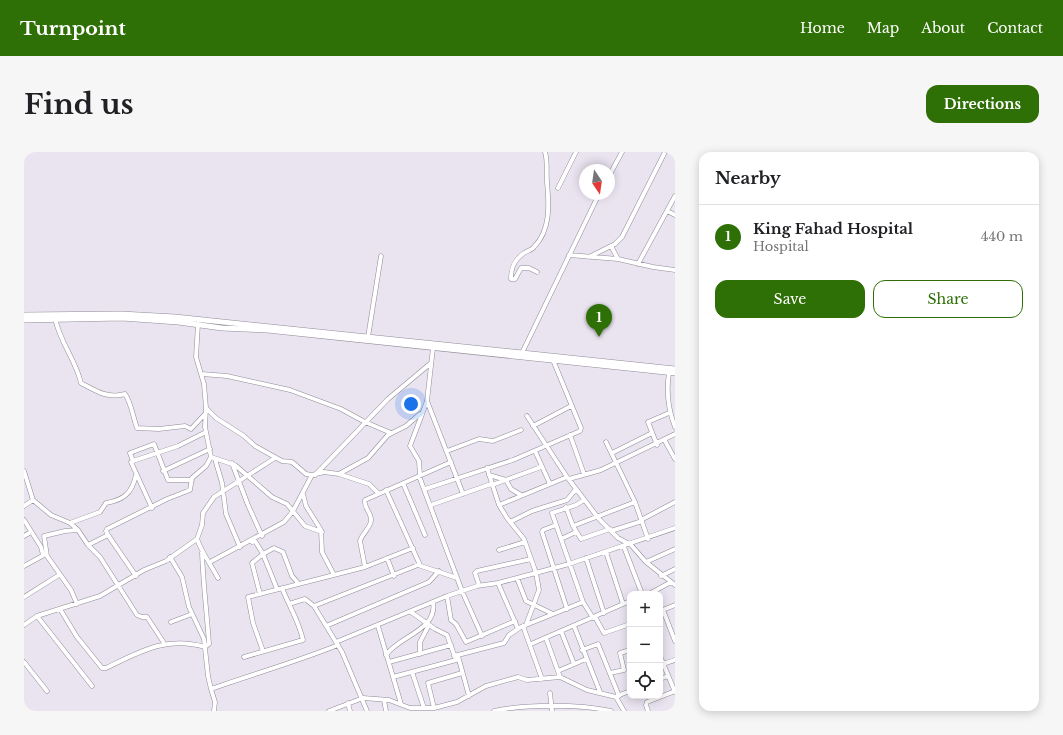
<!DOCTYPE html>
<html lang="en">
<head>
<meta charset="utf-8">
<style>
	body { margin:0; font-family:"Libre Baskerville",serif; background:#f6f6f6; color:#202124 }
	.controls { position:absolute; right:12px; bottom:12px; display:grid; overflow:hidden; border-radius:8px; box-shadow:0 2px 10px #0003 }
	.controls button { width:36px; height:36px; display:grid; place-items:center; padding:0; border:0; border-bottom:1px solid #e0e0e0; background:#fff; color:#202124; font:20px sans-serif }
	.compass { position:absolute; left:555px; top:12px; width:36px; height:36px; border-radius:50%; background:#fff; box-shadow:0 2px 10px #0003; rotate:167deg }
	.you { position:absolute; left:387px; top:252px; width:14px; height:14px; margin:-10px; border:3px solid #fff; border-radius:50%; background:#1a73e8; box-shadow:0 0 0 6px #1a73e833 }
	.badge { display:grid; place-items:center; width:26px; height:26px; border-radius:50%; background:#2e6f06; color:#fff; font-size:13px; font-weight:700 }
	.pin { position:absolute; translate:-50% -33px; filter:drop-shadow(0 1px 2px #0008) }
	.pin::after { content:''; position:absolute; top:21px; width:14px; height:12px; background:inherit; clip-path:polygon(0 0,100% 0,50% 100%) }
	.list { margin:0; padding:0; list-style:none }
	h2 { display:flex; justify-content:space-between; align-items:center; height:52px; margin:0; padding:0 16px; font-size:17px }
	h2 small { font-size:13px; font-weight:400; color:#757577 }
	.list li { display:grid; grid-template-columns:26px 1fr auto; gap:12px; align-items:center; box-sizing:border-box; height:64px; padding:0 16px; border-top:1px solid #e0e0e0 }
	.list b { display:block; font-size:15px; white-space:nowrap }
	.list p { margin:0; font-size:13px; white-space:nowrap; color:#757577 }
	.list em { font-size:13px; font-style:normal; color:#757577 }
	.actions { display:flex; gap:8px; padding:12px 16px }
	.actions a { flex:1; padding:9px 0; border:1px solid #2e6f06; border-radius:12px; text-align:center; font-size:14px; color:#2e6f06 }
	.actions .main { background:#2e6f06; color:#fff }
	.icon { flex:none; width:22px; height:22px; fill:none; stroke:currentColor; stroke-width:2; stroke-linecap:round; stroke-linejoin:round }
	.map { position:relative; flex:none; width:651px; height:559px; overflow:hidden; border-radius:12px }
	header { display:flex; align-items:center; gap:24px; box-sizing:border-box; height:56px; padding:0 20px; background:#2e6f06; color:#fff }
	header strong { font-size:19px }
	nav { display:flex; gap:22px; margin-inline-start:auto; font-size:14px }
	.intro { display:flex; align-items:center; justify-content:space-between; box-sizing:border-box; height:96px; padding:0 24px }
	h1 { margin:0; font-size:28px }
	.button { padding:10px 18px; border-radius:12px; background:#2e6f06; color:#fff; font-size:14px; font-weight:700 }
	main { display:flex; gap:24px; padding:0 24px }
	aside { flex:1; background:#fff; border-radius:12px; box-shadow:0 2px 10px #0003 }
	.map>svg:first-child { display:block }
</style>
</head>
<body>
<header>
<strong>Turnpoint</strong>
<nav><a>Home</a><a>Map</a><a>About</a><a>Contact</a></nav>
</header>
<div class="intro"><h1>Find us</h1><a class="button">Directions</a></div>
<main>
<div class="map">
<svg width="651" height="559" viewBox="0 0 651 559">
	<rect width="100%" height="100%" fill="#eae4f1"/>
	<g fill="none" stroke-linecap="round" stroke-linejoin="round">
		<!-- minor casing -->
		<g stroke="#908b96" stroke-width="5">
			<path id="minor" d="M585 24 598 0
				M534 36 552 0
				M643 59 651 63
				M587 94 594 107
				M545 103 594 107 629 115 651 118
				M565 105 591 92 598 85 641 0
				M614 112 651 44
				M513 120 505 116H497L491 127H487C487 116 490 108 500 101 503 99 508 98 510 95 527 78 525 52 523 30 522 20 524 10 521 0
				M31 166C36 191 52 208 57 231 72 239 84 247 101 242 107 250 109 265 113 276L135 277 161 274 167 277 181 262
				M344 185 357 104
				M497 203 575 42
				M645 221C642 240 644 257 651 275
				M178 222 203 224 266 238 317 257 341 270 367 281
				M403 249 439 342
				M182 256 192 266 220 284 231 294 258 309 268 310 282 322 288 323 300 320 315 322 345 332 354 341
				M503 264 543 325 575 367 594 386 607 393 622 410 651 433
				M509 274 547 254
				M546 283 560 322
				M641 289 651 307
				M582 290 611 350 624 387
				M633 293 624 270 645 261
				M423 299 455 287 469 289 497 278
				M511 299 526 332
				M588 301 628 281
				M187 305 211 313 248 345 263 352 281 374 298 380
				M191 307 198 331 202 362 216 395
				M109 309 154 294 182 280
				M208 311 224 353 238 384
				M463 316 475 353 483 366 500 387 512 421 515 438 502 473
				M0 319 9 348 27 363 46 371 54 378 64 393 76 405 113 463 118 465H123L140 491
				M139 319 186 297
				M315 322 344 306 364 283 382 274 396 262
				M291 323 364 247 407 211
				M396 323 395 309 386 294 403 249 409 196
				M465 323 482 328 487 337 497 343
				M395 324 438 439 458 484
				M545 327 577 318 651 282
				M379 331 401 383
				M468 333 517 315
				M401 337 489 308 556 279 557 276 529 208
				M362 338 396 413
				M279 342 282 354 297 378 298 400 310 423
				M407 353 467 332
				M475 353 543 325
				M0 354 9 348
				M542 355 549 374 557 387 586 377
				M128 356 107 310 109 309 106 301 130 292 144 328H168
				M528 361 559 450 569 466
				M528 361 552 353 560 348
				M0 368 17 395 19 403
				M617 368 651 350
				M486 370 508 359 543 348 552 337
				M46 371 76 360 82 351C100 348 108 341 112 323
				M532 373 519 378 518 380 543 457
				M549 374 611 350
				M587 379 618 369
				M84 383 82 379 83 377 143 347 166 338 168 326 182 314 187 305 181 275 182 256 180 232 172 205 174 172
				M0 384 7 380
				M173 387C178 401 187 413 194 426
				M537 387 552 380
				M228 390 231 389 239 402 228 411 236 442
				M64 393 84 383 112 424
				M600 395 618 442
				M475 398 501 390
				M178 400C179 431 183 462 185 492L181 495
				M582 400 599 452
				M146 405 158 425 165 455 180 487 184 524 187 537
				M363 406 370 424
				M562 406 580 461
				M186 410 260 370 269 359 288 323
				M622 410 651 397
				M0 414 20 403
				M341 415 336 389C338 382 346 376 347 369 348 361 339 355 341 348L427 310
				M637 424 651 417
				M493 426 502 449 529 462
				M474 431 494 477
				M455 433 451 421 453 419 507 407
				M253 437 239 402 250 396 259 400 268 424 274 431
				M625 442 647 430
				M423 444 427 468 432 472 442 490 491 469
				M0 445 35 423
				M53 452 47 438 23 404 20 384 41 379 54 378
				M265 452 281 447 290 454 318 500 343 559
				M290 454 394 413 433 426
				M36 457 53 485 78 516H82C117 499 142 484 181 495
				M639 458 651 489
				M636 459 651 453
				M13 464 68 534
				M571 465 580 481 606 472
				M147 470 168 462
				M0 473 13 464 76 444 120 418 142 409 173 387 178 373 179 361 190 345 251 306
				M302 474 405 430 415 419
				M354 474 377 552
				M499 474 518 527
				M550 474 576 540
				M537 479 550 512
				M522 486 536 525
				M312 490 423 444 453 434 474 431 545 412 651 376
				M507 492 606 449
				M558 498 574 492 595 544
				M239 499 229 471 224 445 341 415 389 396
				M396 502V490L405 473
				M362 503C375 484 414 478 409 450
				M430 504 480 491 485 483 497 475 559 450
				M434 504 445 544
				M636 504 651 540
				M220 505 279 488C275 469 265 454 258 436
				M0 510 23 539
				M365 510 427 493
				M639 512 651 508
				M534 519 562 507
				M388 520 400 556
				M586 521 600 518 596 501 606 498
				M369 525 432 508 423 483 411 477 387 460
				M636 527 644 524
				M526 541 528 559
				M593 544 606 539
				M360 548 362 559
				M324 551 326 559
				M410 556 404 531 438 521
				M190 559 191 550 187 537C229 522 272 510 314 493
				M305 559 339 546 365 548 386 556H410L433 550 462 534 494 525 503 528 536 525 563 538 592 545 600 559
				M470 559C503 552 554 552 587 559
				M624 559 622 553 623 550 651 539"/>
		</g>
		<!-- major casing -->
		<g stroke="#908b96" stroke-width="6">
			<path id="major" d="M0 163 97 162 151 165 651 217
				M0 168 98 166 154 170 198 176 243 178 651 221"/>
		</g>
		<!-- minor -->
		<use href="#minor" stroke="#fff" stroke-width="4"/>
		<!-- major -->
		<use href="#major" stroke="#fff" stroke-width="5"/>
	</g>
</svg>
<div class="controls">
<button>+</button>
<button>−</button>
<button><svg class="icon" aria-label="locate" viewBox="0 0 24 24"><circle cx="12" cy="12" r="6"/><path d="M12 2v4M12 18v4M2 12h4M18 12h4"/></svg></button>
</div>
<svg class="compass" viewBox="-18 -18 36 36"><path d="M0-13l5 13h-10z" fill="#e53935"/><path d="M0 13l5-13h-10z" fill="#757577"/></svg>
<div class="you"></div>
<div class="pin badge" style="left:575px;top:185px">1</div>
</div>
<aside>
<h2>Nearby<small></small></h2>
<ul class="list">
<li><span class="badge">1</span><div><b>King Fahad Hospital</b><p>Hospital</p></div><em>440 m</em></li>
</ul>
<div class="actions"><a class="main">Save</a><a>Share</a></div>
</aside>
</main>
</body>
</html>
